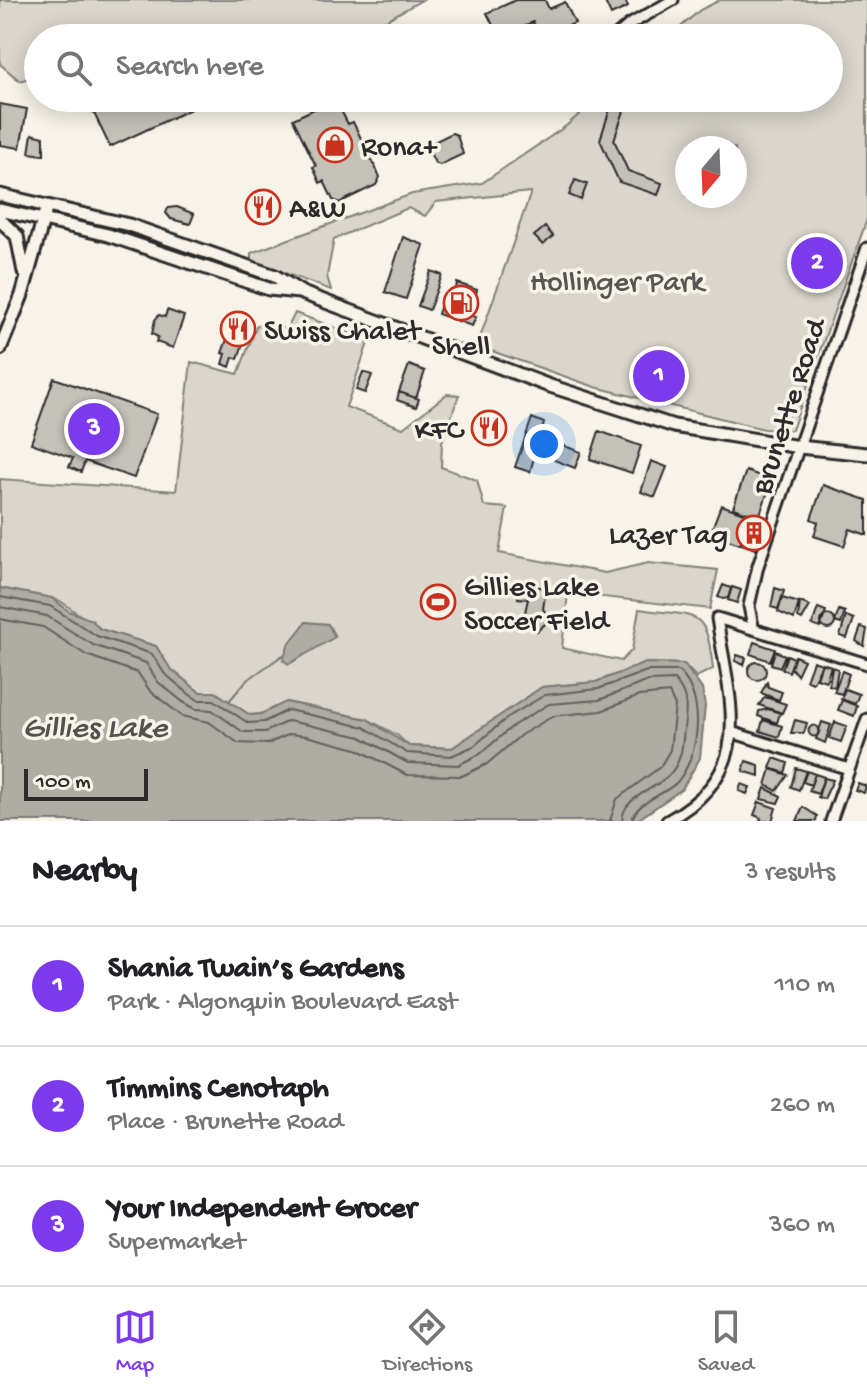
<!DOCTYPE html>
<html lang="en">
<head>
<meta charset="utf-8">
<style>
	body { margin:0; font-family:"Gochi Hand",sans-serif; background:#f2f2f2; color:#202124 }
	.compass { position:absolute; left:675px; top:136px; width:72px; height:72px; border-radius:50%; background:#fff; box-shadow:0 4px 20px #0003; rotate:199deg }
	.scale { position:absolute; left:24px; bottom:20px; width:124px; box-sizing:border-box; padding-left:8px; border:4px solid #2b2b2b; border-top:0; font-size:22px; line-height:28px; white-space:nowrap; color:#2b2b2b; -webkit-text-stroke:6px #f7f3e8; paint-order:stroke }
	.you { position:absolute; left:544px; top:444px; width:28px; height:28px; margin:-20px; border:6px solid #fff; border-radius:50%; background:#1a73e8; box-shadow:0 0 0 12px #1a73e833 }
	.badge { display:grid; place-items:center; width:52px; height:52px; border-radius:50%; background:#7c3aed; color:#fff; font-size:26px; font-weight:700 }
	.pin { position:absolute; translate:-50% -50%; border:4px solid #fff; box-shadow:0 2px 8px #0006 }
	.list { margin:0; padding:0; list-style:none }
	h2 { display:flex; justify-content:space-between; align-items:center; height:104px; margin:0; padding:0 32px; font-size:34px }
	h2 small { font-size:26px; font-weight:400; color:#757577 }
	.list li { display:grid; grid-template-columns:52px 1fr auto; gap:24px; align-items:center; box-sizing:border-box; height:120px; padding:0 32px; border-top:2px solid #e0e0e0 }
	.list b { display:block; font-size:30px; white-space:nowrap }
	.list p { margin:0; font-size:26px; white-space:nowrap; color:#757577 }
	.list em { font-size:26px; font-style:normal; color:#757577 }
	.icon { flex:none; width:44px; height:44px; fill:none; stroke:currentColor; stroke-width:2; stroke-linecap:round; stroke-linejoin:round }
	.map { position:relative; flex:none; width:867px; height:821px; overflow:hidden }
	.search { position:absolute; background:#fff; box-shadow:0 4px 20px #0003; left:24px; right:24px; top:24px; height:88px; display:flex; align-items:center; gap:20px; box-sizing:border-box; padding:0 28px; border-radius:44px; color:#757577; font-size:30px }
	.sheet { height:464px; background:#fff }
	nav { display:flex; justify-content:space-around; align-items:center; box-sizing:border-box; height:112px; border-top:2px solid #e0e0e0; background:#fff; font-size:22px; color:#757577 }
	nav a { display:grid; justify-items:center; gap:4px }
	nav .on { color:#7c3aed }
	.map>svg:first-child { display:block }
</style>
</head>
<body>
<div class="map">
<svg width="867" height="821" viewBox="0 0 867 821">
	<rect width="100%" height="100%" fill="#f7f3e8"/>
	<filter id="ink" filterUnits="userSpaceOnUse"><feTurbulence type="fractalNoise" baseFrequency=".0125" numOctaves="2"/><feDisplacementMap in="SourceGraphic" scale="16" xChannelSelector="R" yChannelSelector="G"/><feConvolveMatrix kernelMatrix="1 2 1 2 8 2 1 2 1" color-interpolation-filters="sRGB"/></filter>
	<g filter="url(#ink)">
		<!-- green -->
		<path fill="#dad6cc" stroke="#82807c" stroke-width="2" fill-rule="evenodd" d="M0 0H422L386 20 335 38H38V75L20 81 0 64Z
			M720 0H867V219L792 430 764 429 595 387 477 346 531 192 436 202 425 216 408 208 334 239 327 276 331 290 251 261V253L412 194 482 183 566 126 598 98H829V38H668L700 10ZM687 148H735V196H687Z
			M295 313 369 340 346 407 403 428 447 394 459 395 442 442 441 467 477 480 484 506 507 508 499 553 605 573 648 563 718 570 710 609 568 593 562 648 621 661 632 650 639 609C697 618 706 605 713 669L696 677 684 664 646 663 596 682 542 687 452 748 409 746 397 735 367 719 287 702 261 714 250 715 215 692H200L193 687 169 668 156 646 100 629 60 601 0 588V479L176 491 191 362 238 374 257 325 287 329Z"/>
		<!-- water -->
		<path fill="#afaca4" stroke="#7a7874" stroke-width="2" d="M0 588 52 598 69 611 92 620 100 629 156 646 170 668 193 687 200 692H215L250 715 261 714 286 702 367 719 409 746 452 748 542 687 596 682 646 663 684 664 702 689 705 706 700 758 682 789 636 821H0Z
			M306 622 328 624 335 637 289 664 283 660 288 645Z"/>
		<g fill="none" stroke-linecap="round" stroke-linejoin="round">
			<!-- shore -->
			<path stroke="#605f5b" stroke-width="2" d="M0 597 50 606 97 636 152 654 164 673 189 694 198 700H214L248 723 264 722 288 710 364 727 407 753 451 756 474 746 508 717 545 695 598 689 647 671H679C705 698 701 752 678 781 666 795 634 802 632 821
				M0 607 47 616 93 645 146 663 158 682 183 702 196 709 212 710 243 732H265L288 721 308 725 361 737 408 763 458 765 480 754 514 725 549 704 599 700 648 681 674 680C686 693 687 704 685 721 682 741 684 758 670 774 655 791 623 795 622 821
				M0 619 43 627 86 655 138 673 150 691 182 716 209 722 238 743 267 744 290 734 306 736 357 749 407 775 462 776 487 764 521 735 553 716 601 711 639 696 669 693 675 706 670 750 660 767 617 799 610 821"/>
			<!-- stream -->
			<path stroke="#7a7874" stroke-width="2" d="M230 700 246 681 283 655"/>
		</g>
		<!-- building -->
		<path fill="#c4c1b9" stroke="#2b2b2b" stroke-width="2" d="M516 0H545L549 9 565 2 575 23 540 38 533 22 499 38 487 13Z
			M604 0H625L628 7 611 15Z
			M453 27 468 38H434L442 29Z
			M404 29 409 38H387V37Z
			M114 98H214L110 147 92 109Z
			M362 98H394L368 111Z
			M407 98H430L411 107Z
			M435 98H463L440 109Z
			M335 99 348 124 353 122 380 177 376 185 339 203 333 200 324 181 320 183 313 167 316 166 293 119Z
			M612 103 625 108 614 140 628 171 662 183 658 195 619 182 600 140Z
			M0 104 27 109 20 148 0 145Z
			M452 133 457 135 463 154 440 165 435 163 428 149 430 144Z
			M32 134 44 137V155L29 153Z
			M575 180 587 184 581 200 569 195Z
			M263 193 274 215 263 221 251 199Z
			M177 207 194 214 190 224 171 219 166 213 168 208Z
			M545 227 553 236 543 245 534 236Z
			M403 237 424 245 406 299 385 292Z
			M431 271 442 275 429 310 418 306Z
			M457 283 477 290 474 301 468 299 463 313 476 317 472 326 438 314 441 305 453 309Z
			M167 310 184 316 173 348 156 342 158 337 152 334 155 320 159 315 165 317Z
			M233 323 248 328 238 359 233 357 230 367 223 364 226 354 222 353Z
			M409 365 425 371 416 398 399 392Z
			M363 372 372 375 365 393 356 390Z
			M54 378 157 414 134 478 85 461 81 472 69 467 73 458 31 443Z
			M399 392 419 399 416 407 397 400Z
			M486 413 501 418 492 442 477 437Z
			M532 418 544 423 530 472 515 467Z
			M599 431 641 446 632 473 590 459Z
			M559 444 581 452 575 468 554 460Z
			M651 461 667 467 655 497 641 492Z
			M746 471 772 480 759 517 733 508Z
			M823 485 867 500V535L850 529 844 546 814 536 818 522 811 519Z
			M721 505 750 515 740 544 710 534Z
			M751 516 768 522 758 550 741 544Z
			M520 584 546 588 543 609 551 619 537 631 524 617 528 599 518 598Z
			M723 585 731 588 728 598 723 599 718 597Z
			M732 587 741 590 737 603 728 600Z
			M775 588 784 591 778 609 771 607Z
			M782 598 799 603 794 619 778 612Z
			M800 602 810 606 802 620 798 618Z
			M818 608 826 611 820 628 812 625Z
			M839 610 845 612 841 624 835 622Z
			M821 622a7 7 0 1 1 14 0a7 7 0 1 1-14 0Z
			M846 616 854 619 847 638 840 636Z
			M861 627 867 629 864 646 856 641Z
			M754 642 775 649 770 661 750 654Z
			M775 651 785 655 780 667 771 664Z
			M737 655 746 658 744 665 735 661Z
			M787 655 794 658 789 672 782 669Z
			M795 656 804 660 797 675 791 668Z
			M813 661 822 664 813 682 806 680Z
			M748 671a9 9 0 1 1 18 0a9 9 0 1 1-18 0Z
			M822 663 831 666 826 681 817 678Z
			M832 667 838 669 835 687 829 685Z
			M842 671 849 674 842 694 834 692Z
			M767 682 768 687 782 692 779 700 761 693Z
			M845 689 859 694 855 704 841 699Z
			M765 697 786 704 782 713 759 705Z
			M842 700 857 706 854 716 838 710Z
			M768 709 780 713 777 723 758 716 759 711Z
			M763 720 782 726 779 737 760 731Z
			M795 720 807 723 804 733H791Z
			M822 722 831 725 825 743 816 739Z
			M835 722 847 726 841 742 829 738Z
			M808.5 731a5.5 5.5 0 1 1 11 0a5.5 5.5 0 1 1-11 0Z
			M774 758 788 763 785 773 770 768Z
			M746 761 759 765V776L743 771Z
			M796 768 806 771 799 790 791 787Z
			M771 769 788 775 777 791 766 785Z
			M807 771 815 774 811 785 803 782Z
			M815 774 824 777 818 794 809 791Z
			M824 778 833 780 824 799 818 797Z
			M858 783 866 786 864 793 855 790Z
			M741 784 750 787 747 794 739 791Z
			M765 788 781 796 778 803 761 799Z
			M759 802 776 808 772 821H760L761 818 754 815Z
			M803 807 817 816 816 821H797Z"/>
		<g fill="none" stroke-linecap="round" stroke-linejoin="round">
			<!-- minor casing -->
			<g stroke="#2b2b2b" stroke-width="15">
				<path id="minor" d="M614 38 629 25 673 0
					M753 626 749 606 758 566 867 248
					M734 733 849 769
					M667 821C759 771 729 702 717 618L867 664
					M831 821 867 719"/>
			</g>
			<!-- major casing -->
			<g stroke="#2b2b2b" stroke-width="17">
				<path id="major" d="M0 195 129 225 275 276 302 293 547 385 674 426 799 447 867 454
					M0 210 108 235 269 289 299 292
					M0 220 17 236 24 272
					M0 349 22 295 45 213"/>
			</g>
			<!-- minor -->
			<use href="#minor" stroke="#f7f3e8" stroke-width="9"/>
			<!-- major -->
			<use href="#major" stroke="#f7f3e8" stroke-width="11"/>
		</g>
	</g>
	<!-- icons -->
	<defs>
		<g id="shop-ring" transform="scale(1.8)"><circle r="9.5" fill="#f7f3e8" stroke="#c8321e" stroke-width="1.5"/><path d="M-5-2.5h2.3a2.7 3.5 0 0 1 5.4 0H5L5.5 6h-11ZM-1.5-2.5h3a1.5 2.3 0 0 0-3 0Z" fill="#c8321e"/></g>
		<g id="restaurant-ring" transform="scale(1.8)"><circle r="9.5" fill="#f7f3e8" stroke="#c8321e" stroke-width="1.5"/><path d="M-5-6h1v4h1v-4h1v4h1v-4h1v5L-1.5 .5V6h-2V.5L-5-1ZM5-6V6H3V1.5H1.5Q1.5-4 5-6Z" fill="#c8321e"/></g>
		<g id="fuel-ring" transform="scale(1.8)"><circle r="9.5" fill="#f7f3e8" stroke="#c8321e" stroke-width="1.5"/><path d="M-5.5-6h7V0h2V4h1.3V-2.5L3-4.5l.8-.8L6-3V5H2.5V1h-1V6h-7ZM-4.2-4.7v3.2H.2V-4.7Z" fill="#c8321e"/></g>
		<g id="building-ring" transform="scale(1.8)"><circle r="9.5" fill="#f7f3e8" stroke="#c8321e" stroke-width="1.5"/><path d="M-4-6H4V6H1V3H-1V6H-4ZM-2.5-4.3h1.7v1.8h-1.7ZM.8-4.3h1.7v1.8H.8ZM-2.5-1h1.7V.8h-1.7ZM.8-1h1.7V.8H.8Z" fill="#c8321e"/></g>
		<g id="stadium-ring" transform="scale(1.8)"><circle r="9.5" fill="#f7f3e8" stroke="#c8321e" stroke-width="1.5"/><path d="M0-5a6.5 5 0 1 0 0 10a6.5 5 0 1 0 0-10ZM-3.5-1.8h7v3.6h-7Z" fill="#c8321e"/></g>
	</defs>
	<g fill-rule="evenodd">
		<use href="#shop-ring" x="335" y="145"/>
		<use href="#restaurant-ring" x="263" y="207"/>
		<use href="#fuel-ring" x="461" y="303"/>
		<use href="#restaurant-ring" x="238" y="329"/>
		<use href="#restaurant-ring" x="489" y="428"/>
		<use href="#building-ring" x="754" y="533"/>
		<use href="#stadium-ring" x="438" y="602"/>
	</g>
	<g text-anchor="middle" stroke-width="7" stroke-linejoin="round" paint-order="stroke">
		<!-- poi labels -->
		<g font-size="30" fill="#2b2b2b" stroke="#f7f3e8" text-anchor="start">
			<text x="361" y="155">Rona+</text>
			<text x="289" y="217">A&amp;W</text>
			<text x="264" y="339">Swiss Chalet</text>
			<text x="461" y="354" text-anchor="middle">Shell</text>
			<text x="463" y="438" text-anchor="end">KFC</text>
			<text x="728" y="543" text-anchor="end">Lazer Tag</text>
			<text x="464" y="595">Gillies Lake<tspan x="464" dy="34">Soccer Field</tspan></text>
		</g>
		<!-- park labels -->
		<g font-size="30" fill="#575653" stroke="#f7f3e8">
			<text x="617" y="290">Hollinger Park</text>
		</g>
		<!-- street labels -->
		<g font-size="30" fill="#2b2b2b" stroke="#f7f3e8">
			<text transform="translate(787 406) rotate(-72)" y="10">Brunette Road</text>
		</g>
		<!-- water labels -->
		<g font-size="32" font-style="italic" fill="#53524f" stroke="#f7f3e8">
			<text x="95" y="736">Gillies Lake</text>
		</g>
	</g>
</svg>
<svg class="compass" viewBox="-18 -18 36 36"><path d="M0-13l5 13h-10z" fill="#e53935"/><path d="M0 13l5-13h-10z" fill="#757577"/></svg>
<div class="scale">100 m</div>
<div class="you"></div>
<div class="pin badge" style="left:659px;top:376px">1</div>
<div class="pin badge" style="left:817px;top:263px">2</div>
<div class="pin badge" style="left:94px;top:429px">3</div>
<div class="search"><svg class="icon" aria-label="search" viewBox="0 0 24 24"><circle cx="10" cy="10" r="6"/><path d="M15 15l6 6"/></svg>Search here</div>
</div>
<section class="sheet">
<h2>Nearby<small>3 results</small></h2>
<ul class="list">
<li><span class="badge">1</span><div><b>Shania Twain’s Gardens</b><p>Park · Algonquin Boulevard East</p></div><em>110 m</em></li>
<li><span class="badge">2</span><div><b>Timmins Cenotaph</b><p>Place · Brunette Road</p></div><em>260 m</em></li>
<li><span class="badge">3</span><div><b>Your Independent Grocer</b><p>Supermarket</p></div><em>360 m</em></li>
</ul>
</section>
<nav>
<a class="on"><svg class="icon" aria-label="map" viewBox="0 0 24 24"><path d="M3 6l6-2 6 2 6-2v14l-6 2-6-2-6 2zM9 4v14M15 6v14"/></svg>Map</a>
<a><svg class="icon" aria-label="directions" viewBox="0 0 24 24"><path d="M12 3l9 9-9 9-9-9zM9 14v-3h6M13 9l2 2-2 2"/></svg>Directions</a>
<a><svg class="icon" aria-label="saved" viewBox="0 0 24 24"><path d="M7 4h10v16l-5-4-5 4z"/></svg>Saved</a>
</nav>
</body>
</html>
